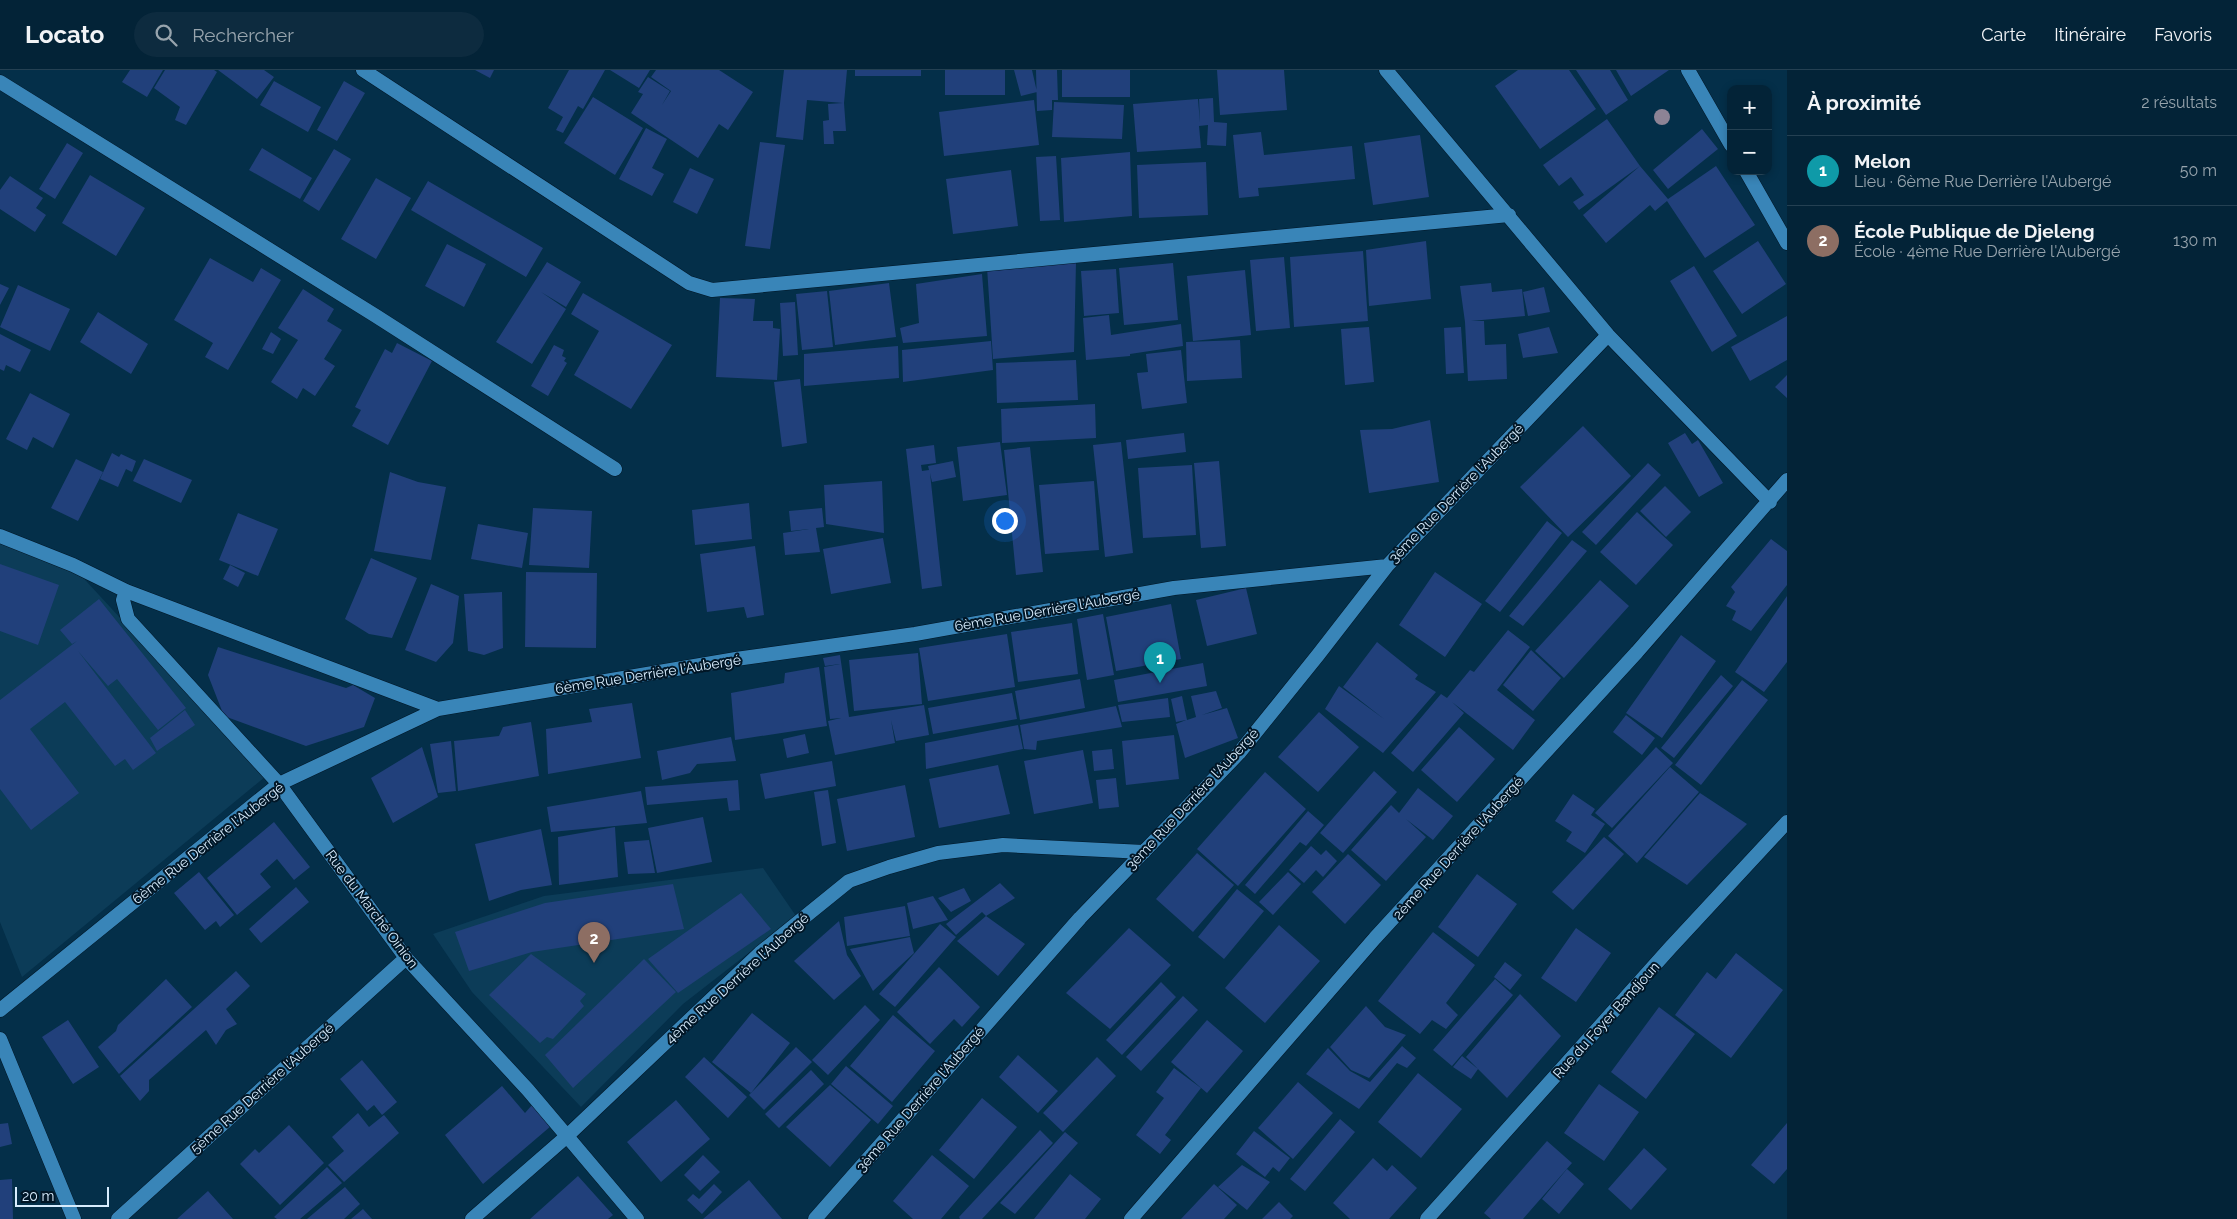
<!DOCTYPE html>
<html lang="fr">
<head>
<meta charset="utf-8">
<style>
	body { margin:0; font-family:Raleway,sans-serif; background:#0d2b3f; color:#f1f3f6 }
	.controls { position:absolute; right:15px; top:15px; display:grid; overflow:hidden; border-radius:10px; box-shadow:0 2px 8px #0003 }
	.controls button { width:45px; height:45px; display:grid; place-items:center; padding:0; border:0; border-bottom:1px solid #244052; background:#032337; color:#f1f3f6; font:25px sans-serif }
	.scale { position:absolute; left:15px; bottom:12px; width:94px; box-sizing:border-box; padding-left:5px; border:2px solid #d7ecfd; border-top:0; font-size:14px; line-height:18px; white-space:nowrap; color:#d7ecfd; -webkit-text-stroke:4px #011626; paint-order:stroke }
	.you { position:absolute; left:1004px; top:450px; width:18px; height:18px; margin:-12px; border:4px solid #fff; border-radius:50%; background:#1a73e8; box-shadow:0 0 0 8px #1a73e833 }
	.badge { display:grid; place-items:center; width:32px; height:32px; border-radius:50%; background:#d93025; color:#fff; font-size:16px; font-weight:700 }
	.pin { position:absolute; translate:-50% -41px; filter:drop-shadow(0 1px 2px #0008) }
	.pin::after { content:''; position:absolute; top:26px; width:18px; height:15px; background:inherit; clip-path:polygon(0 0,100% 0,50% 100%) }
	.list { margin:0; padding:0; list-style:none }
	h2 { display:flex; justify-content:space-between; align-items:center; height:65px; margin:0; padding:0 20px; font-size:21px }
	h2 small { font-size:16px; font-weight:400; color:#97a4ad }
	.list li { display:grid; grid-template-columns:32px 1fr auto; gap:15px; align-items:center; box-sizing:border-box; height:70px; padding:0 20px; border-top:1px solid #244052 }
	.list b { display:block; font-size:19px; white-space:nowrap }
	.list p { margin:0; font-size:16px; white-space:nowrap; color:#97a4ad }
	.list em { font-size:16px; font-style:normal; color:#97a4ad }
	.icon { flex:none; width:28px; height:28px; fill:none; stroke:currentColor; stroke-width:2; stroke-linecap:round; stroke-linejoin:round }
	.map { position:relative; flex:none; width:1787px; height:1149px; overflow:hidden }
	header { display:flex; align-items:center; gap:30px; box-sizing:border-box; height:70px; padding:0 25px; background:#032337; border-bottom:1px solid #244052 }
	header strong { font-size:24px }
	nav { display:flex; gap:28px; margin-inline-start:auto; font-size:18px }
	.search { width:350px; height:45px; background:#0d2b3f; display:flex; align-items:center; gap:12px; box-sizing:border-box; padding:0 18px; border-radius:28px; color:#97a4ad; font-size:19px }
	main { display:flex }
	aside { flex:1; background:#032337 }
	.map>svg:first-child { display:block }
</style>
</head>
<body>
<header>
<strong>Locato</strong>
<div class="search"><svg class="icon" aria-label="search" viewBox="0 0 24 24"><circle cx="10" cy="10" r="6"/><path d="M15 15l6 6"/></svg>Rechercher</div>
<nav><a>Carte</a><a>Itinéraire</a><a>Favoris</a></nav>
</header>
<main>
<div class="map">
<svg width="1787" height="1149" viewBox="0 0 1787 1149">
	<rect width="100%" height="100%" fill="#042f49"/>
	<!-- built -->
	<path fill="#0c3c58" d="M0 474 75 499 266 706 22 907 0 852Z
		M763 798 796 846 683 934 581 1037 472 922 433 864 544 826Z"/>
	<!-- building -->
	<path fill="#21407b" d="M130 0H163L147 27 122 12Z
		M165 0H214L217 2 186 55 175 50 180 37 154 18Z
		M218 0H264L274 7 257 29Z
		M475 0H494L490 8Z
		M569 0H605L583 39 578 36 563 63 556 60 563 47 548 38Z
		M610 0H650L639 18Z
		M656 0H719L753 22 728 60 719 54 698 88 631 43 643 24 638 22 648 7 670 21 662 35 671 21 651 7Z
		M784 0H847L844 33 846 61H833L834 74H824L823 51 829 50 828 34 843 33 807 30 803 70 776 67Z
		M855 0H921V6H855Z
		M945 0H1005V25H945Z
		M1014 0H1032L1037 22 1021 26Z
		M1036 0H1057L1058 30H1052V40L1037 41Z
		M1062 0H1130V27H1062Z
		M1217 0H1284L1287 40 1220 45Z
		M1518 0H1569L1596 39 1540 79 1495 16Z
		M1576 0H1610L1628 30 1606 45Z
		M1616 0H1669L1631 26Z
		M274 11 321 37 308 62 260 35Z
		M344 11 365 23 337 71 317 60Z
		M593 27 643 58 615 105 564 73Z
		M1213 28 1214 52 1227 53 1226 76 1207 75 1208 55 1199 56 1201 78 1137 82 1133 34 1198 29 1200 53 1199 29Z
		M1034 30 1039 75 944 86 939 42Z
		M1054 32 1124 35 1122 69 1052 67Z
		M1607 49 1640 96 1579 140 1573 132 1584 125 1571 107 1559 116 1543 95Z
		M646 58 667 69 652 98 664 104 652 126 619 109Z
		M1702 59 1718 79 1668 119 1653 100Z
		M1261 62 1264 85 1352 76 1355 109 1258 118 1259 126 1239 128 1233 65Z
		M1420 65 1429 127 1373 135 1364 73Z
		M760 72 785 75 770 179 745 176Z
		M67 73 83 83 55 129 39 119Z
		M262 78 312 108 300 129 249 100Z
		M334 79 351 89 319 141 303 131Z
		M1130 82 1132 146 1064 152 1061 88Z
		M1056 86 1060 150 1040 151 1036 87Z
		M1206 92 1208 145 1139 148 1137 95Z
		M1640 96 1668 129 1716 96 1755 155 1705 188 1667 131 1655 141 1650 135 1606 173 1583 145Z
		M690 98 714 109 697 144 673 132Z
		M1011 100 1018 156 953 164 946 109Z
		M90 105 145 138 116 186 62 153Z
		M10 106 43 128 36 138 46 145 35 162 0 139V120Z
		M376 108 411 128 376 189 341 169Z
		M428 111 543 178 526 207 411 140Z
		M1426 171 1431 229 1369 236 1366 180Z
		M1758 171 1786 214 1742 244 1713 201Z
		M447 174 486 194 464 237 425 216Z
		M1363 181 1368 251 1294 257 1290 187Z
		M1284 187 1290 258 1256 261 1250 190Z
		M210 188 253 212 261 198 281 210 228 300 205 287 213 273 174 250Z
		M547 192 581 212 566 237 541 222 566 239 532 294 496 272Z
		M1076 192 1074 282 993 289 987 197Z
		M1173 193 1178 250 1124 255 1119 198Z
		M1694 196 1737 266 1712 282 1670 211Z
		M1116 199 1119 243 1084 246 1081 201Z
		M1245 200 1251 265 1193 271 1187 206Z
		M982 204 987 266 903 273 900 258 919 253 916 214Z
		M889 213 896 267 835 275 829 221Z
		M1491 213 1492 222 1522 219 1525 246 1471 251H1484L1485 275 1506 274 1507 309 1468 311 1465 252 1460 216Z
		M0 214 9 218 0 235Z
		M18 215 70 239 50 281 0 257Z
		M1544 217 1550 242 1528 246 1523 222Z
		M303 219 334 239 327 251 342 260 324 289 335 296 315 326 303 318 297 329 271 312 298 270 278 258Z
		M827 221 833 277 802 280 796 224Z
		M583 223 672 275 631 339 574 305 599 261 571 244Z
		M720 228 755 229 753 251H773V258L780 259 777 310 716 307Z
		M795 232 798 285 783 286 780 233Z
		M98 242 148 274 131 304 80 272Z
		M1109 245 1111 265 1181 254 1183 276 1130 284V286L1086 290 1083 248Z
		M1787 246V290L1750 311 1731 277Z
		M1369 257 1374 312 1345 315 1341 259Z
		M1461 257 1464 303 1446 304 1444 258Z
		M1549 257 1558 283 1523 288 1518 264Z
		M271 262 281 269 273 284 262 279Z
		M0 264 31 280 20 302 6 295 4 301 0 299Z
		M1240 270 1242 308 1187 311 1186 272Z
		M991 271 993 300 903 312 902 280Z
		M397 273 432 291 388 375 352 356 361 340 355 337 385 279 392 283Z
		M554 275 564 280 562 286 566 288 564 291 567 293 548 326 531 316Z
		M898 276 899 308 804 316V284Z
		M1181 280 1187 333 1142 339 1137 303 1148 302 1146 284Z
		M1076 290 1078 330 997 333 996 293Z
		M1787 305V328L1775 317Z
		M800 309 807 373 782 377 774 312Z
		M30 323 70 344 53 378 33 367 27 380 6 369Z
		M1095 334 1096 368 1002 373 1001 339Z
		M1430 350 1439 412 1369 423 1360 360 1392 359Z
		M1583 356 1631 406 1568 467 1520 417Z
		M1184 363 1186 382 1128 389 1126 370Z
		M1685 363 1692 374 1698 370 1723 413 1699 427 1668 373Z
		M1000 372 1007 425 963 431 957 377Z
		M1121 372 1133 483 1105 487 1093 375Z
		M934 375 936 393 921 395 922 401 929 400 928 396 953 391 956 407 932 412 930 403 942 516 922 519 906 379Z
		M1030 377 1043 502 1016 505 1004 380Z
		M112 383 119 387 121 384 136 391 132 402 126 399 118 417 100 409Z
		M76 389 103 402 78 451 51 438Z
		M144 389 192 410 181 433 133 411Z
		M1219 391 1226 476 1201 478 1194 393Z
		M1648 393 1661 405 1596 475 1582 462Z
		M1192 395 1196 465 1143 468 1138 398Z
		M390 402 418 412 446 417 431 490 374 481Z
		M882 411 884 463 826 454 824 415Z
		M1094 411 1099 480 1045 484 1039 415Z
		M1665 416 1691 442 1666 467 1640 441Z
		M749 433 752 469 695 475 692 440Z
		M533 438 592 441 589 498 529 495Z
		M822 438 824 457 816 458 820 482 785 485 783 463 809 459 791 461 789 441Z
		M1637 442 1673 475 1636 515 1600 482Z
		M238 443 278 459 258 506 219 490Z
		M1547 451 1562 463 1500 542 1485 531Z
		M478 454 528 463 522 498 471 489Z
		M883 468 891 513 831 524 823 479Z
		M1771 469 1787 481V515L1751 561 1732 550 1736 541 1726 536 1735 522 1731 517Z
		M1572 470 1587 481 1523 556 1509 546Z
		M755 476 764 545 747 548 744 537 707 542 700 484Z
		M371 488 417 508 392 568 369 564 345 549Z
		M0 494 59 515 38 575 0 561Z
		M230 495 245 503 238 517 223 509Z
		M526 502 597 503 596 578 525 577Z
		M1435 502 1482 534 1445 587 1399 555Z
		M1600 510 1629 536 1564 608 1535 581Z
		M431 514 459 526 453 573 436 592 405 580Z
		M1246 518 1257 564 1207 576 1196 530Z
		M502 522 503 578 484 585 468 581 464 524Z
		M1787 526V592L1764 622 1735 602Z
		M99 529 186 638 158 660 117 609 108 616 78 581 156 683 133 700 125 689 115 696 65 632 30 659 79 723 31 760 0 719V630L77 571 72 574 60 560Z
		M1171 534 1181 589 1116 601 1106 547Z
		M1103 544 1114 605 1087 610 1077 549Z
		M1072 553 1078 604 1018 612 1011 562Z
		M1508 560 1530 577 1497 620 1535 650 1513 680 1452 632 1464 643 1413 702 1391 683 1441 624 1447 628 1470 600 1474 602Z
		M1007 564 1015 617 928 631 919 578Z
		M1681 565 1716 591 1662 668 1626 643Z
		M1377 572 1418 605 1415 609 1436 622 1383 683 1325 639 1339 616 1384 649 1343 617Z
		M218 577 346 618 353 615 375 628 364 657 306 676 224 646 208 605Z
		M1531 580 1561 608 1533 641 1503 615Z
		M918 583 922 634 854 641 849 590Z
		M840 585 849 647 924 635 929 665 896 671 891 650 895 673 835 685 828 651 841 648 830 649 824 597 840 594 825 596 823 588Z
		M1203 593 1207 616 1118 632 1114 610Z
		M819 597 827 656 735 670 731 623 784 613 785 603Z
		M1721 605 1733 616 1674 688 1661 678Z
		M1080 609 1085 638 1020 650 1015 621Z
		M1742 610 1768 630 1701 715 1675 695Z
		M1216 621 1222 638 1202 645 1227 638 1238 668 1185 688 1176 654 1186 650 1176 652 1171 629 1182 626 1187 650 1196 647 1191 626Z
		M1012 623 1017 649 933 664 928 638Z
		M1168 628 1170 647 1122 652 1118 635Z
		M632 633 641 688 548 704 546 659 592 652 589 639Z
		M1116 636 1122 657 1037 671 1036 680 1024 679 1020 655Z
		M185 640 195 655 157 681 150 668Z
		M1319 642 1359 677 1318 722 1278 687Z
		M1626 645 1655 668 1642 685 1613 662Z
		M531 652 539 706 458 721 454 671 499 666 503 657Z
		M1018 655 1023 679 926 699 925 673Z
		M1459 657 1495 689 1457 732 1421 700Z
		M805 664 809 683 787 688 783 669Z
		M1174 665 1179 709 1126 715 1122 671Z
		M731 667 736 691 697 694 690 703 662 710 657 681Z
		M451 671 456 721 438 723 430 674Z
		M422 677 438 727 393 753 371 708Z
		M1656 677 1673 693 1612 758 1595 743Z
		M1112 679 1114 699 1094 701 1092 681Z
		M1083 680 1093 733 1034 744 1024 691Z
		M832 691 836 716 765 729 760 704Z
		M998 695 1010 744 939 758 929 709Z
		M1670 697 1699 722 1637 793 1608 766Z
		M1374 701 1397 722 1343 783 1320 763Z
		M1265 702 1306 739 1238 816 1197 779Z
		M1116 708 1119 737 1099 739 1096 710Z
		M738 710 740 740 729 741 727 728 647 735 645 717Z
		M905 715 915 767 847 781 837 729Z
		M1418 718 1453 746 1433 770 1406 749 1426 767 1386 811 1351 780 1391 735 1399 743Z
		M828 720 836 773 822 776 814 722Z
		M641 721 647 753 551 762 547 737Z
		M1700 723 1747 754 1687 815 1644 787Z
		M1573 724 1595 739 1591 745 1605 754 1585 783 1566 771 1572 762 1555 751Z
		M1308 741 1324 755 1306 776 1300 772 1255 824 1245 815Z
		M703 747 712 792 657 803 648 758Z
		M274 752 310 797 294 810 277 789 260 804 271 817 237 845 207 808Z
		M615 757 618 807 559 815 558 767Z
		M541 759 552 815 521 820 489 831 475 774Z
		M1604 767 1624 784 1573 840 1552 822Z
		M649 770 655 803 628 804 624 772Z
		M1311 776 1321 785 1326 780 1337 791 1323 807 1316 800 1304 813 1289 800Z
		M1197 783 1234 815 1193 862 1156 829Z
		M1348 784 1381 815 1345 854 1312 822Z
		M199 802 234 845 220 857 216 851 205 860 174 823Z
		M1288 802 1301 814 1273 845 1259 832Z
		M1477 804 1517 834 1478 887 1438 857Z
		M1000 813 1015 828 986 846 1025 874 998 906 957 871 986 846 982 842 956 865 946 854Z
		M673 814 684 859 532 882 469 901 455 862 545 833Z
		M296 817 309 832 261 873 249 859Z
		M964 818 971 831 951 842 938 828Z
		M1237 819 1264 841 1224 889 1198 867Z
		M741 823 771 859 678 923 648 889Z
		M933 826 948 850 913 859 907 833Z
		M905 836 910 866 847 876 844 847Z
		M839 851 847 885 861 906 834 930 794 891Z
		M940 854 956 867 895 937 879 924Z
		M1279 855 1320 891 1265 953 1225 918Z
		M1129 858 1171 895 1110 959 1066 923Z
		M1576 858 1611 883 1576 932 1541 908Z
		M1433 862 1475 895 1446 933 1458 945 1446 959 1432 950 1420 964 1378 931Z
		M910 867 914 883 873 921 850 879Z
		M1736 883 1783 920 1731 988 1675 945 1707 902 1716 909Z
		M531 884 586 924 580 931 584 936 553 969 547 967 540 973 489 925Z
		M644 889 676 922 573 1018 545 985Z
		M1505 892 1522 905 1510 920 1494 907Z
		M939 897 980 937 962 957 954 949 930 974 897 942Z
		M236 901 250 916 226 939 237 954 226 960 216 975 206 960 149 1010V1021L140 1031 120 1006Z
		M166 909 192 937 119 1004 98 977 116 961 118 955Z
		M1495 909 1513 925 1452 996 1433 980Z
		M1161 912 1176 927 1122 985 1106 970Z
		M1520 924 1561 966 1507 1028 1466 987Z
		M1183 926 1198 940 1141 1001 1126 987Z
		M865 935 880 950 828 1005 812 990Z
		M1366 936 1385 957 1406 965 1369 1008 1351 1000 1330 977Z
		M1659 937 1695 964 1646 1029 1611 1002Z
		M752 943 790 973 751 1023 712 992Z
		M893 945 935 981 892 1032 850 996Z
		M68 950 99 997 73 1014 42 967Z
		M1207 950 1243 981 1207 1023 1171 992Z
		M1402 976 1416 988 1407 998 1397 993 1359 1039 1306 1004 1328 978 1350 1001 1370 1012Z
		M796 977 812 992 764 1040 749 1025Z
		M1018 985 1058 1021 1038 1043 999 1007Z
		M1462 986 1478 999 1471 1009 1453 997Z
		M704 987 747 1027 728 1048 685 1007Z
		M1097 987 1116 1006 1063 1062 1043 1043Z
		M362 990 397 1032 382 1045 374 1035 367 1041 340 1009Z
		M846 996 893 1036 878 1054 831 1014Z
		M1174 998 1201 1018 1165 1065 1171 1070 1160 1084 1136 1065 1164 1028 1156 1022Z
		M811 1000 824 1014 779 1058 765 1044Z
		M1418 1003 1462 1039 1421 1088 1378 1052Z
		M1298 1012 1333 1043 1293 1089 1258 1058Z
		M1599 1014 1639 1042 1604 1091 1564 1063Z
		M830 1015 871 1050 830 1097 786 1057Z
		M502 1016 525 1043 532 1035 551 1056 483 1114 445 1065Z
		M982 1028 1017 1057 974 1109 939 1080Z
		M676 1030 710 1069 661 1112 627 1072Z
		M358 1043 369 1057 384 1045 399 1063 344 1112 328 1095 344 1081 332 1067Z
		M1340 1049 1355 1062 1305 1121 1290 1109Z
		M8 1053 12 1074 0 1077V1054Z
		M1787 1053V1099L1774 1114 1751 1095Z
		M289 1055 324 1093 280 1135 240 1094 255 1079 259 1083Z
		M1040 1060 1053 1073 982 1149H960L959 1147Z
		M1254 1061 1290 1088 1279 1102 1273 1097 1265 1107 1236 1084Z
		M1065 1062 1078 1073 1015 1144 1000 1133Z
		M1547 1071 1572 1093 1523 1149H1491L1484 1143Z
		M1644 1078 1667 1099 1631 1140 1608 1119Z
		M703 1085 720 1102 700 1121 684 1105Z
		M932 1085 969 1116 941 1149H913L893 1131Z
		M1373 1088 1387 1101 1392 1095 1417 1118 1389 1149H1350L1333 1133Z
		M1242 1095 1270 1112 1247 1140 1218 1117Z
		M327 1097 342 1113 300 1149H277L274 1147Z
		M1567 1099 1584 1114 1559 1144 1542 1129Z
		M1070 1104 1101 1129 1085 1149H1034Z
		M578 1106 613 1145 608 1149H530Z
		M12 1109 13 1149H0V1110Z
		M749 1110 782 1149H703Z
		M714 1114 722 1122 702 1144 687 1130 693 1124 699 1129Z
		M1214 1114 1237 1135 1224 1149H1181Z
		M345 1117 360 1134 344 1149H307Z
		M208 1121 233 1149H177Z
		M1279 1132 1293 1146 1290 1149H1262Z
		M363 1139 372 1149H351Z"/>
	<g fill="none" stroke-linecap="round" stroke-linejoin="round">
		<!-- minor casing -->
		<g stroke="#011626" stroke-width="15">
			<path id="minor" d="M363 0 689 213 712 220 1509 145
				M1386 0 1608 265 1770 432
				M1688 0 1731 75
				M0 12 376 246 615 399
				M1746 101 1787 173
				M0 466 73 495 126 521 438 639
				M126 521 123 530 128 549 279 714 406 888 528 1020 637 1149
				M0 940 279 714 438 639 736 589 915 564 1174 518 1387 496
				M0 969 74 1149
				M118 1149 406 888
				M472 1149 566 1067 760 883 849 811 889 797 938 783 1003 775 1144 782
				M815 1149 1080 848 1239 683 1318 585 1387 496 1608 265
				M1131 1149 1375 868 1637 582 1787 410
				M1427 1149 1670 878 1787 752"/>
		</g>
		<!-- minor -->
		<use href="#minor" stroke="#3985b8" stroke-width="14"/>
	</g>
	<!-- trees -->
	<circle fill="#8d8395" cx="1662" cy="47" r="8"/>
	<g text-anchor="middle" stroke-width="4" stroke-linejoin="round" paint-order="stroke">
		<!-- street labels -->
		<g font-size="14" fill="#d7ecfd" stroke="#011626">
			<text transform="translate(1456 423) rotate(-46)" y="5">3ème Rue Derrière l'Aubergé</text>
			<text transform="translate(1047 540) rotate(-10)" y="5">6ème Rue Derrière l'Aubergé</text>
			<text transform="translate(648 604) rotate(-9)" y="5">6ème Rue Derrière l'Aubergé</text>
			<text transform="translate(1192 729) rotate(-47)" y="5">3ème Rue Derrière l'Aubergé</text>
			<text transform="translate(208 773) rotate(-38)" y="5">6ème Rue Derrière l'Aubergé</text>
			<text transform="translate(1458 778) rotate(-48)" y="5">2ème Rue Derrière l'Aubergé</text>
			<text transform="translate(372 839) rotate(53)" y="5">Rue du Marché Oinion</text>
			<text transform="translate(737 908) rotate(-42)" y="5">4ème Rue Derrière l'Aubergé</text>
			<text transform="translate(1606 950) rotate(-48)" y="5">Rue du Foyer Bandjoun</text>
			<text transform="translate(262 1018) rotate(-42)" y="5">5ème Rue Derrière l'Aubergé</text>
			<text transform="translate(920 1029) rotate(-49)" y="5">3ème Rue Derrière l'Aubergé</text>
		</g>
	</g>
</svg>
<div class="controls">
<button>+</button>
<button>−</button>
</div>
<div class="scale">20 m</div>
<div class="you"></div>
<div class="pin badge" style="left:1160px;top:613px;background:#0f9aa8">1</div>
<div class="pin badge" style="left:594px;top:893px;background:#8d6e63">2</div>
</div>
<aside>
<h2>À proximité<small>2 résultats</small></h2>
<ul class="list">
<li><span class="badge" style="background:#0f9aa8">1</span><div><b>Melon</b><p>Lieu · 6ème Rue Derrière l'Aubergé</p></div><em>50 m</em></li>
<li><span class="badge" style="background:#8d6e63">2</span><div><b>École Publique de Djeleng</b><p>École · 4ème Rue Derrière l'Aubergé</p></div><em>130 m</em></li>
</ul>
</aside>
</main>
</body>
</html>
